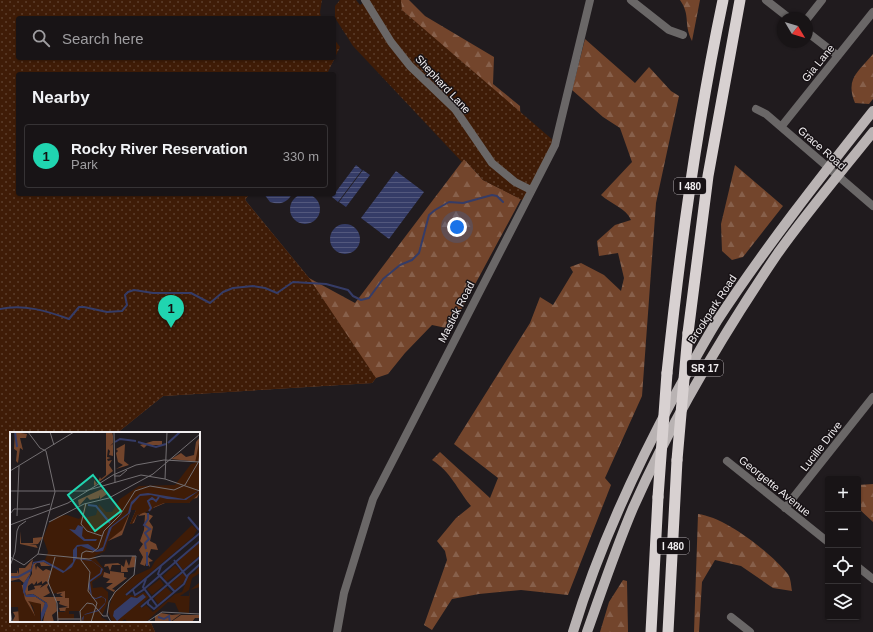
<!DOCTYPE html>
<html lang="en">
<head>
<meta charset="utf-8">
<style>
	body { margin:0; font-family:Helvetica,sans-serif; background:#211d1f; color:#f1f3f6 }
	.controls { position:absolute; right:12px; bottom:12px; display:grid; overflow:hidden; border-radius:4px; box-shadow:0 1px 3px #0004 }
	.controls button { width:36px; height:36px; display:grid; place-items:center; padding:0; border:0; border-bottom:1px solid #363335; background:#181416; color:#f1f3f6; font:20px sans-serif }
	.compass { position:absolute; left:777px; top:12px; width:36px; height:36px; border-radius:50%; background:#181416; box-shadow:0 1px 3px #0004; rotate:128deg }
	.you { position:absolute; left:457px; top:227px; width:14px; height:14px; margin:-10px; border:3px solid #fff; border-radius:50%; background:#1a73e8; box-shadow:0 0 0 6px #1a73e833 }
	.badge { display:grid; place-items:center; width:26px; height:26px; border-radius:50%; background:#20d5b0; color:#111; font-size:13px; font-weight:700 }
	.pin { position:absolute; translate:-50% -33px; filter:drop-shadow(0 1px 2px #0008) }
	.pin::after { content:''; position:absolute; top:21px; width:14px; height:12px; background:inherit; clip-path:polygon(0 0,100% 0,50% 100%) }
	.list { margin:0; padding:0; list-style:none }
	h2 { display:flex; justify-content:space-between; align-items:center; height:52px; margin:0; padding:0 16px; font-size:17px }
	h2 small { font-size:13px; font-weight:400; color:#9f9ea1 }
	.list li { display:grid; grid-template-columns:26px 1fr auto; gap:12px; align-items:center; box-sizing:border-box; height:64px; margin:0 8px 8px; padding:0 8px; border:1px solid #363335; border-radius:4px }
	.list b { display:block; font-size:15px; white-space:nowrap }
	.list p { margin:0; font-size:13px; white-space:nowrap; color:#9f9ea1 }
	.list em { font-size:13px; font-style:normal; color:#9f9ea1 }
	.icon { flex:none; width:22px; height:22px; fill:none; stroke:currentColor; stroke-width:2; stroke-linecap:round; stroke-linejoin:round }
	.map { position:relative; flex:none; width:873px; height:632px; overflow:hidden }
	.search { position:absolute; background:#181416; box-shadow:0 1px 3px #0004; left:16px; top:16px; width:320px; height:44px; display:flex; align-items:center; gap:10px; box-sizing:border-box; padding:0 14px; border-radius:4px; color:#9f9ea1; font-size:15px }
	.panel { position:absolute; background:#181416; box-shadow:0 1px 3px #0004; left:16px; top:72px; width:320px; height:124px; border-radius:4px }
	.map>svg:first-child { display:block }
</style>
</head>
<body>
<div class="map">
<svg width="873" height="632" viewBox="0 0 873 632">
	<defs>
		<pattern id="forest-firs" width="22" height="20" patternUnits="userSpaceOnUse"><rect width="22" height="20" fill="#73452c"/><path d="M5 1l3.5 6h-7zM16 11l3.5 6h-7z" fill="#87604b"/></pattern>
		<pattern id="park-dots" width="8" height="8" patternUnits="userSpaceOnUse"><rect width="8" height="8" fill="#3f1c07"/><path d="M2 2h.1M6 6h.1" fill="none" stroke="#5b3d2b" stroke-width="1.8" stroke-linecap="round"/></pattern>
		<pattern id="water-rules" width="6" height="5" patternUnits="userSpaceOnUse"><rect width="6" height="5" fill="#353c67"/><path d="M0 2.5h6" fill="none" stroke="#53587d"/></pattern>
	</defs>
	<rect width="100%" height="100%" fill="#201b1e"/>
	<!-- forest -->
	<path fill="url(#forest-firs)" d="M0 0 316 9 321 18H18V58H334V51L336 56 326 74H18V194H249L245 200 309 278 355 303 464 159 483 180 521 199 451 329 432 325 405 353 388 374 376 378 372 383 163 396 117 433H11V621H150L155 632H0Z
		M372 0H409L425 16 494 57 493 84 520 106 521 130Z
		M680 0H700L692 41C683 23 691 16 680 0Z
		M585 39 635 83 649 67 671 91 679 96 656 203 642 396 605 478 611 485 568 595 521 590 479 594 452 599 432 630 424 625 447 560 445 551 437 541 456 518 471 506C457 489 451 472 432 460L440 452 490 498 498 478 454 444 530 323 540 297 553 305 573 272 570 267 581 263 604 275 621 291 624 278 618 253 599 256 597 241 615 225 631 220C626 208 611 204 601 195L632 162 620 128 603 117 572 90Z
		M873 54V99L869 104 855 103C845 79 858 72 873 54Z
		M735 165 783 206 743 257 732 260 722 251 721 224Z
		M873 484V522L858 508V485Z
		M698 514C725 517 770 552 787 573 791 577 791 586 792 591L773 588 741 566 715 560 702 582 699 632H694Z
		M623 580 627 581 628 632H600L609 602Z"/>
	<!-- park -->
	<path fill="url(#park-dots)" d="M0 0H322L320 12 321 18H18V58H334V39L340 47 327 74H18V194H249L245 200 309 278 376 378 372 383 163 396 117 433H11V621H150L155 632H0Z
		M340 0H356L360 5 363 3 361 0H401L402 10 554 141 524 201 483 180 464 159 462 162 353 46 335 18V6Z"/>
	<!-- water -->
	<path fill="url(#water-rules)" d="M356 165 362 170 338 202 332 197Z
		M363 170 370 175 346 207 339 202Z
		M396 171 424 192 389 239 361 218Z
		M264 194H292C287 203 280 205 270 202Z
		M290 209a15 15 0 1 1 30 0a15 15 0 1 1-30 0Z
		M330 239a15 15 0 1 1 30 0a15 15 0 1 1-30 0Z"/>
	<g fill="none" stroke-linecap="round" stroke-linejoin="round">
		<!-- stream -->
		<path stroke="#353c67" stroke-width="2" d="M0 309C24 304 47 311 69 319L79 307H84L107 312 122 311 127 305 125 295 128 292 134 290 153 293H191L210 303 223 292 233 288 253 286 265 288 277 293 293 282 326 284 348 290 353 296 361 300 369 298 383 279 400 265 412 260 419 253 429 215 435 210 449 202 463 203 492 195 497 196 503 202"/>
		<!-- minor -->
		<path stroke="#6a6767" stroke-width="8" d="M365 0 391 42 410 66 455 109 492 163 515 182 531 190
			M631 0 669 30 683 35
			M766 0 789 18
			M807 19 822 0
			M807 32 838 56
			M756 109 766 114 873 206
			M781 127 873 12
			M727 461 828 542
			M785 508 873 397
			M858 567 873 579
			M731 617 750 632
			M337 632 344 593 373 499 555 145 590 0"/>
		<!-- major -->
		<path stroke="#b9b3b3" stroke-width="10" d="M573 632C598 549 634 471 675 395 689 370 702 345 717 321 765 248 819 179 873 111
			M587 632C602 590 616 548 633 508 673 418 723 334 778 253 808 211 841 172 873 132"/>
		<!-- highway -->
		<path stroke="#d8d1d1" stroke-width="11" d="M688 333 708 176 740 0
			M667 373C680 248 697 123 723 0
			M651 632 658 497
			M668 632 677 460"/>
		<!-- highway-bridge -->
		<path stroke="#d8d1d1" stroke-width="11" d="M677 460 688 333
			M658 497 667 373"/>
	</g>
	<g text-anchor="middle" stroke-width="3" stroke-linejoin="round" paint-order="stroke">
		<!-- shield labels -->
		<g fill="#171215" stroke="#afabae" stroke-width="1">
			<rect x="674" y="178" width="32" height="16" rx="3"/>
			<rect x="687" y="360" width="36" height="16" rx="3"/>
			<rect x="657" y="538" width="32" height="16" rx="3"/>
		</g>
		<g font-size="10" font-weight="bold" fill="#f0edef">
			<text x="690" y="190">I 480</text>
			<text x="705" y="372">SR 17</text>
			<text x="673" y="550">I 480</text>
		</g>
		<!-- street labels -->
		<g font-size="11" fill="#f0edef" stroke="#171215">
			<text transform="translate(818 63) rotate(-51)" y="4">Gia Lane</text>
			<text transform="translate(443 84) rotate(47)" y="4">Shephard Lane</text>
			<text transform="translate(822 148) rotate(41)" y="4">Grace Road</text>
			<text transform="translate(712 309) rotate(-57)" y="4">Brookpark Road</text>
			<text transform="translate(456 312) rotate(-63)" y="4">Mastick Road</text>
			<text transform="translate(821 446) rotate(-52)" y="4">Lucille Drive</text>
			<text transform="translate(775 486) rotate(39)" y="4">Georgette Avenue</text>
		</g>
	</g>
	<!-- overview -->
	<g transform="translate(10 432)">
		<rect width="190" height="190" fill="#201b1e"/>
		<path d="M182 93 187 98 183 105 115 162 126 164 134 160 139 165 130 174 132 176 136 173 143 180 165 162 172 160 179 143 185 141 190 133V141L182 146 179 158 170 164H179L180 158 189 151 190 155 180 158 179 181 169 180 165 171 158 170 136 190H117L115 187 111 190H102L98 179 103 162 124 144 141 136 145 129ZM190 110V123L173 138 167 130ZM165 133 171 139 156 150 153 144ZM173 141 176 144 175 149 164 159 159 153ZM150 147 154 153 142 163 137 157ZM156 155 162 161 148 172 144 166Z" fill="#3f1c07"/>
		<path d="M5 0 17 2 16 6H10L13 18 10 16 8 31 6 29 7 19 4 17ZM96 0H102L103 4V11L100 14 103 12V24L99 23 100 19 98 17 97 25 101 26 97 27 98 29 102 28 99 33 103 39 84 54V48L87 52 90 45 91 47 96 43ZM190 5V30L161 27 171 21 176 25 184 23 186 10ZM143 9H152V13H137L134 16 130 13ZM115 12 114 29 119 33 106 37 113 33 108 30 106 21 108 19 106 17ZM92 57 97 62 90 67V63L89 66 80 68 77 65 69 74 68 68ZM190 60 187 66 181 67 179 71H155L134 80 143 84 139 89 143 95 140 109 146 112 148 118 141 117 140 120 138 125 143 129 139 130 140 135 136 131 135 134 130 132 133 125 129 118 133 112 130 109 134 98 135 83 128 84 132 81 127 83 124 91 120 92 126 78H121L112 103 98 109 121 75ZM10 99 11 111H23V106L33 105 28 112 19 113H26L28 116 10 112ZM122 124H125V135L117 136 118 140H111V133H102L100 139 98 134 94 135 95 132 108 131 114 135 116 127 119 134ZM23 127 20 142 14 151 9 147 1 149 0 141H7V138L9 142V136H15ZM66 127 83 130 78 134 73 131 78 136 80 143 68 144 63 155 65 162 69 166 77 163 68 164 64 157 72 162 76 159 74 153 76 151 77 159 81 167 79 159 82 166H95V171L83 179 87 172 83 168 86 171 83 172 82 180 75 182 71 190 70 179H59V182H64V187L52 185 51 182 56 179H50L49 176 58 175 49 172 50 169H46L47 179 42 183 44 190H33L37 171 23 162 16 163 15 160V154L22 142V133L27 130H34L41 134H31L30 131H27L25 133 26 138 27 134 33 139 36 137 41 139 42 135 53 141 61 137ZM55 147V157L46 160 47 162 52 161 50 163 53 165H33L40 161 37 155 39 152 42 154 43 148ZM27 149V152L32 149V152L36 149 38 151 30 156 32 153 24 154 25 157 18 159V154L22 151 24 153ZM100 139 114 141V145L117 146 102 157 105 158 104 160 96 156 103 151H96L100 147 93 145 94 140 100 142ZM11 153H13L15 164 26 165 35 171 31 189V172L20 171 27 188 9 187V190H2L5 184 3 180 11 179 15 172ZM151 181 162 183 171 182 160 190H145V184ZM171 183H190V186H185L182 190H161Z" fill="#73452c" fill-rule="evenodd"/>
		<path d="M18 169 31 172 30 184H25L23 175Z" fill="#3f1c07"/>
		<path d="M0 150H11L15 167 25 184H30L31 190H9L8 175H0Z" fill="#3f1c07"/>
		<path d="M190 6V61L179 71H154L144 75 142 78 127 83 122 92H120L126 78H121L112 98 98 109 95 119 85 124 82 128 85 126 94 137 93 143 82 150 83 156 92 155 98 160V171L91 185 100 190H71L70 179H59V182H64V187L48 188 47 180H55L56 176H59V166H55V159L42 162 38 148 43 134 35 128 38 120 33 106 39 91 48 84 57 83 69 87 73 82 74 72 77 71 74 86 86 83 89 72 96 80H102L110 67 129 54 165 53 181 32 185 31Z" fill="#3f1c07"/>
		<path d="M190 58 176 68 157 67 141 63 130 64 122 73 120 81 102 95 93 119 86 120 71 114 67 115V126L81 128 93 137 91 142 80 150 82 165 86 166 91 164 96 167 95 172 89 179 74 183 73 190 72 186 75 182 88 178 95 171V167L92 165 86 167 82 166 78 154 80 148 90 141 91 136 82 129 66 127 62 135 53 141 34 130 24 131 15 160 16 163 23 162 37 171 38 174 31 190V181L35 171 26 165H16L13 160V152L20 142 23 130 34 128 54 139 63 130V118L67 113 78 112 87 118 93 115 99 96 118 81 121 70 130 62 138 61 174 67ZM68 93 73 95 72 104 75 107H87L86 109H74L59 97 65 98ZM133 162 136 165 107 189 103 184 104 179 121 165 127 166Z" fill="#353c67"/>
		<path fill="none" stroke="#353c67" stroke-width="2" d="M5 0 7 15M105 10 110 7 126 9M128 10 146 15 156 12M158 11 170 0M78 73 86 74 100 91M139 79 141 76 138 69 142 66 146 69 149 65M178 85 189 98M136 117 135 111 139 107 135 101 140 97 134 93 138 87V81M164 128 177 145M137 134V120M151 134 148 142 165 160M0 145H8L21 138M136 147 133 155 147 174M123 158 125 163 133 158 190 109M116 163 190 101M138 169V172L144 177 174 152 178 143 190 132M131 175 190 125M148 185 154 187 159 184 160 190"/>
		<path fill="none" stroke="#736f72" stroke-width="1" d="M18 0 30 16 36 19M40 0 44 13M104 0 105 51M0 39 64 0M104 44H110L117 38M155 47 157 0M0 59H75L131 43 155 47 190 59M76 71 71 92 77 99 92 104M0 82 4 77H22L40 72M7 84 9 34M39 90 74 72 99 66 143 42 190 2M0 93 58 71 103 43 126 33 154 28 190 30M7 99 9 94 16 89M28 122 79 127 91 124H126L124 143 105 160 99 170 97 183 101 190M0 125 14 133 28 122 45 60 36 19M45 125 38 150 47 171 48 190M0 134 5 120 7 99M0 177 2 190M48 187H70M71 190 70 179 77 171 83 172 93 184H97M81 190 87 171 78 159 80 140 71 128 72 121 76 119 83 120 88 116 94 99 110 83 125 59 140 54 164 58 175 53 189 29 190 19M137 190 152 180 190 182"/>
		<path fill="#20d5b0" fill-opacity="0.15" stroke="#20d5b0" stroke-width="2" d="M83 43 111 79 85 99 58 63Z"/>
		<rect width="190" height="190" fill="none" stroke="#f0edef" stroke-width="2"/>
	</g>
</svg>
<div class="controls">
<button>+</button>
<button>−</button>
<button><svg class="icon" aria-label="locate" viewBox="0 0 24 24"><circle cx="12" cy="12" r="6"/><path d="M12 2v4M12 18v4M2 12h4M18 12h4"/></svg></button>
<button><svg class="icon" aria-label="layers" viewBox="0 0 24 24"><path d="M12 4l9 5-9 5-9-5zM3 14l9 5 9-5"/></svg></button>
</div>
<svg class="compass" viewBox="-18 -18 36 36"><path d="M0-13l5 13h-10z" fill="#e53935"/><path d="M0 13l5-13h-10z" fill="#9f9ea1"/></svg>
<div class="you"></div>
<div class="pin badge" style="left:171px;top:328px">1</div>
<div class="search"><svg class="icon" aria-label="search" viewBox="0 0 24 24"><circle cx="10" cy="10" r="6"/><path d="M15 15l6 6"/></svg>Search here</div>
<section class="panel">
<h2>Nearby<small></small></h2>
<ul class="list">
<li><span class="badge">1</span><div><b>Rocky River Reservation</b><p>Park</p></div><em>330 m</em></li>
</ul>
</section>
</div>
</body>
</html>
